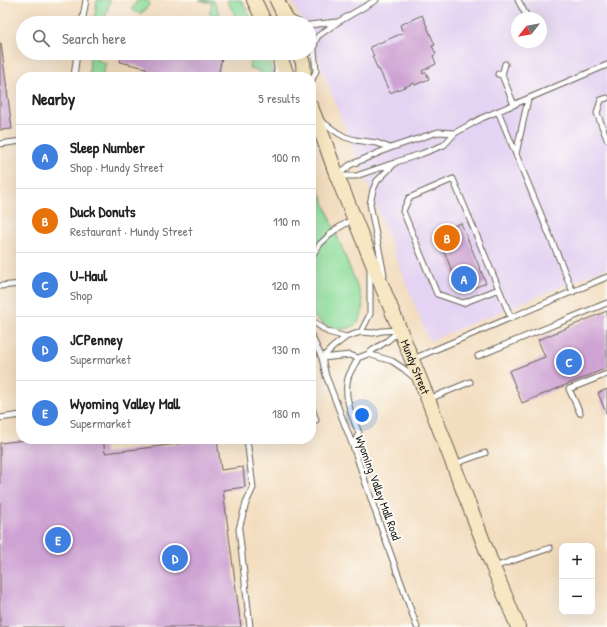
<!DOCTYPE html>
<html lang="en">
<head>
<meta charset="utf-8">
<style>
	body { margin:0; font-family:"Patrick Hand",sans-serif; background:#f6f6f6; color:#222 }
	.controls { position:absolute; right:12px; bottom:12px; display:grid; overflow:hidden; border-radius:8px; box-shadow:0 4px 16px #0002 }
	.controls button { width:36px; height:36px; display:grid; place-items:center; padding:0; border:0; border-bottom:1px solid #e0e0e0; background:#fff; color:#222; font:20px sans-serif }
	.compass { position:absolute; left:511px; top:12px; width:36px; height:36px; border-radius:50%; background:#fff; box-shadow:0 4px 16px #0002; rotate:239deg }
	.you { position:absolute; left:362px; top:415px; width:14px; height:14px; margin:-10px; border:3px solid #fff; border-radius:50%; background:#1a73e8; box-shadow:0 0 0 6px #1a73e833 }
	.badge { display:grid; place-items:center; width:26px; height:26px; border-radius:50%; background:#1f6fb2; color:#fff; font-size:13px; font-weight:700 }
	.pin { position:absolute; translate:-50% -50%; border:2px solid #fff; box-shadow:0 1px 4px #0006 }
	.list { margin:0; padding:0; list-style:none }
	h2 { display:flex; justify-content:space-between; align-items:center; height:52px; margin:0; padding:0 16px; font-size:17px }
	h2 small { font-size:13px; font-weight:400; color:#767676 }
	.list li { display:grid; grid-template-columns:26px 1fr auto; gap:12px; align-items:center; box-sizing:border-box; height:64px; padding:0 16px; border-top:1px solid #e0e0e0 }
	.list b { display:block; font-size:15px; white-space:nowrap }
	.list p { margin:0; font-size:13px; white-space:nowrap; color:#767676 }
	.list em { font-size:13px; font-style:normal; color:#767676 }
	.icon { flex:none; width:22px; height:22px; fill:none; stroke:currentColor; stroke-width:2; stroke-linecap:round; stroke-linejoin:round }
	.map { position:relative; flex:none; width:607px; height:627px; overflow:hidden }
	.search { position:absolute; background:#fff; box-shadow:0 4px 16px #0002; left:16px; top:16px; width:300px; height:44px; display:flex; align-items:center; gap:10px; box-sizing:border-box; padding:0 14px; border-radius:22px; color:#767676; font-size:15px }
	.panel { position:absolute; background:#fff; box-shadow:0 4px 16px #0002; left:16px; top:72px; width:300px; height:372px; border-radius:16px }
	.map>svg:first-child { display:block }
</style>
</head>
<body>
<div class="map">
<svg width="607" height="627" viewBox="0 0 607 627">
	<rect width="100%" height="100%" fill="#fdfcf7"/>
	<filter id="ink" filterUnits="userSpaceOnUse"><feTurbulence type="fractalNoise" baseFrequency=".025" numOctaves="2"/><feDisplacementMap in="SourceGraphic" scale="8" xChannelSelector="R" yChannelSelector="G"/><feConvolveMatrix kernelMatrix="1 2 1 2 8 2 1 2 1" color-interpolation-filters="sRGB"/></filter>
	<filter id="wash" filterUnits="userSpaceOnUse"><feTurbulence type="fractalNoise" baseFrequency=".012" numOctaves="4" result="noise"/><feDisplacementMap in="SourceGraphic" scale="16" xChannelSelector="R" yChannelSelector="G"/><feGaussianBlur stdDeviation="0.9" result="paint"/><feColorMatrix in="noise" values="0 0 0 0 0 0 0 0 0 0 0 0 0 0 0 0 0 1.4 0 .05"/><feComposite in="paint" operator="in"/></filter>
	<g filter="url(#wash)">
		<rect width="100%" height="100%" fill="#f3ddbf"/>
		<!-- built -->
		<path fill="#e4d3f2" fill-rule="evenodd" d="M292 0H607V268L429 341 309 36V23H303ZM517 18H541V42H517Z"/>
		<!-- green -->
		<path fill="#8fdd9c" stroke="#567c5c" d="M97 0H110L104 23H94Z
			M138 0C143 0 147 0 150 3L144 12 142 11 141 14 135 12 132 9 137 1Z
			M199 0H213L219 12V14L217 15 209 14 212 3Z
			M227 0H241L249 14 253 23H239Z
			M90 53H97L96 60 106 63 102 77H89Z
			M250 53H266C269 61 273 69 272 77H258L260 71 249 68 250 60Z
			M311 169 362 299C368 337 329 336 311 313Z"/>
		<g id="blocks">
			<!-- building -->
			<path fill="#cea2d3" d="M422 15 435 45 432 46 436 54 433 56 436 64 422 71 423 74 426 72 429 79 415 85 414 83 390 93 379 69 378 70 372 56H374L370 47 403 33 400 25Z
				M0 43H1L12 129 0 130Z
				M122 53H223L218 76 210 75V77H170L171 76 145 70 146 68 120 62Z
				M461 223 486 283 461 293 437 234Z
				M607 311V368L522 403 509 371 545 357 538 340Z
				M607 389V415L598 393Z
				M34 439H103L105 453 217 439 221 470 243 467 245 487 223 490 241 627H0V443Z"/>
		</g>
	</g>
	<g filter="url(#ink)">
		<use href="#blocks" fill-opacity="0" stroke="#676055" stroke-width="1"/>
		<g fill="none" stroke-linecap="round" stroke-linejoin="round">
			<!-- lane casing -->
			<g stroke="#676055" stroke-width="7">
				<path id="lane" d="M518 0 526 15
					M290 18 300 23
					M82 23 86 0
					M309 25 337 22
					M276 62 277 68 276 77
					M498 74 502 75 514 105
					M502 75 505 64
					M74 77 77 53
					M311 82 316 71 314 50 315 42 318 36 338 22 376 0
					M607 98 601 100 597 113 607 139
					M498 111 573 292
					M321 121 338 133 345 137 355 140 377 143 390 148 438 132 455 133
					M0 144 21 141
					M516 154 528 99
					M338 175 350 165 390 148
					M338 176H356L394 163
					M311 257 320 244 335 230 353 219
					M384 275 370 204 373 190 377 181 396 162 421 154 444 145 455 133 482 118 607 65
					M0 286 21 284
					M499 289 463 303 437 294 403 211 409 198 453 179 511 318
					M311 320 328 332 346 337 361 332 370 314V269
					M361 332 373 333 382 331 399 330
					M311 335 322 358 326 376 353 446 378 519 417 627
					M368 354 373 350 387 341 399 331
					M478 356 607 303
					M322 358 350 355 358 358
					M322 358 333 347 346 337
					M413 359 607 277
					M429 399 470 382
					M311 405 316 420
					M580 413 569 389 607 374
					M0 418 21 415
					M247 439 253 488 246 503 239 529 250 627
					M353 446 359 433C352 416 343 396 348 378 350 371 355 365 358 358L368 354 392 361 404 369 416 379
					M454 464 485 453
					M494 567 550 548"/>
			</g>
			<!-- secondary casing -->
			<g stroke="#676055" stroke-width="16">
				<g id="secondary">
					<path d="M254 0 265 23"/>
					<path d="M277 0 288 23"/>
					<path d="M278 53 288 77"/>
					<path d="M299 53 303 63 304 77"/>
					<path id="s1" d="M311 107 323 137 337 176 428 399 493 567 518 627"/>
				</g>
			</g>
			<!-- lane -->
			<use href="#lane" stroke="#fff" stroke-width="5"/>
			<!-- secondary -->
			<use href="#secondary" stroke="#f7e8c3" stroke-width="14"/>
		</g>
	</g>
	<g text-anchor="middle" stroke-width="4" stroke-linejoin="round" paint-order="stroke">
		<!-- street labels -->
		<g font-size="12" fill="#1c1c1c" stroke="#fdfcf7">
			<text dy="4" stroke="none"><textPath href="#s1" startOffset="280">Mundy Street</textPath></text>
			<text transform="translate(378 488) rotate(70)" y="4">Wyoming Valley Mall Road</text>
		</g>
	</g>
</svg>
<div class="controls">
<button>+</button>
<button>−</button>
</div>
<svg class="compass" viewBox="-18 -18 36 36"><path d="M0-13l5 13h-10z" fill="#e53935"/><path d="M0 13l5-13h-10z" fill="#767676"/></svg>
<div class="you"></div>
<div class="pin badge" style="left:464px;top:279px;background:#3f7fe0">A</div>
<div class="pin badge" style="left:447px;top:238px;background:#e8710a">B</div>
<div class="pin badge" style="left:569px;top:362px;background:#3f7fe0">C</div>
<div class="pin badge" style="left:175px;top:558px;background:#3f7fe0">D</div>
<div class="pin badge" style="left:58px;top:540px;background:#3f7fe0">E</div>
<div class="search"><svg class="icon" aria-label="search" viewBox="0 0 24 24"><circle cx="10" cy="10" r="6"/><path d="M15 15l6 6"/></svg>Search here</div>
<section class="panel">
<h2>Nearby<small>5 results</small></h2>
<ul class="list">
<li><span class="badge" style="background:#3f7fe0">A</span><div><b>Sleep Number</b><p>Shop · Mundy Street</p></div><em>100 m</em></li>
<li><span class="badge" style="background:#e8710a">B</span><div><b>Duck Donuts</b><p>Restaurant · Mundy Street</p></div><em>110 m</em></li>
<li><span class="badge" style="background:#3f7fe0">C</span><div><b>U-Haul</b><p>Shop</p></div><em>120 m</em></li>
<li><span class="badge" style="background:#3f7fe0">D</span><div><b>JCPenney</b><p>Supermarket</p></div><em>130 m</em></li>
<li><span class="badge" style="background:#3f7fe0">E</span><div><b>Wyoming Valley Mall</b><p>Supermarket</p></div><em>180 m</em></li>
</ul>
</section>
</div>
</body>
</html>
